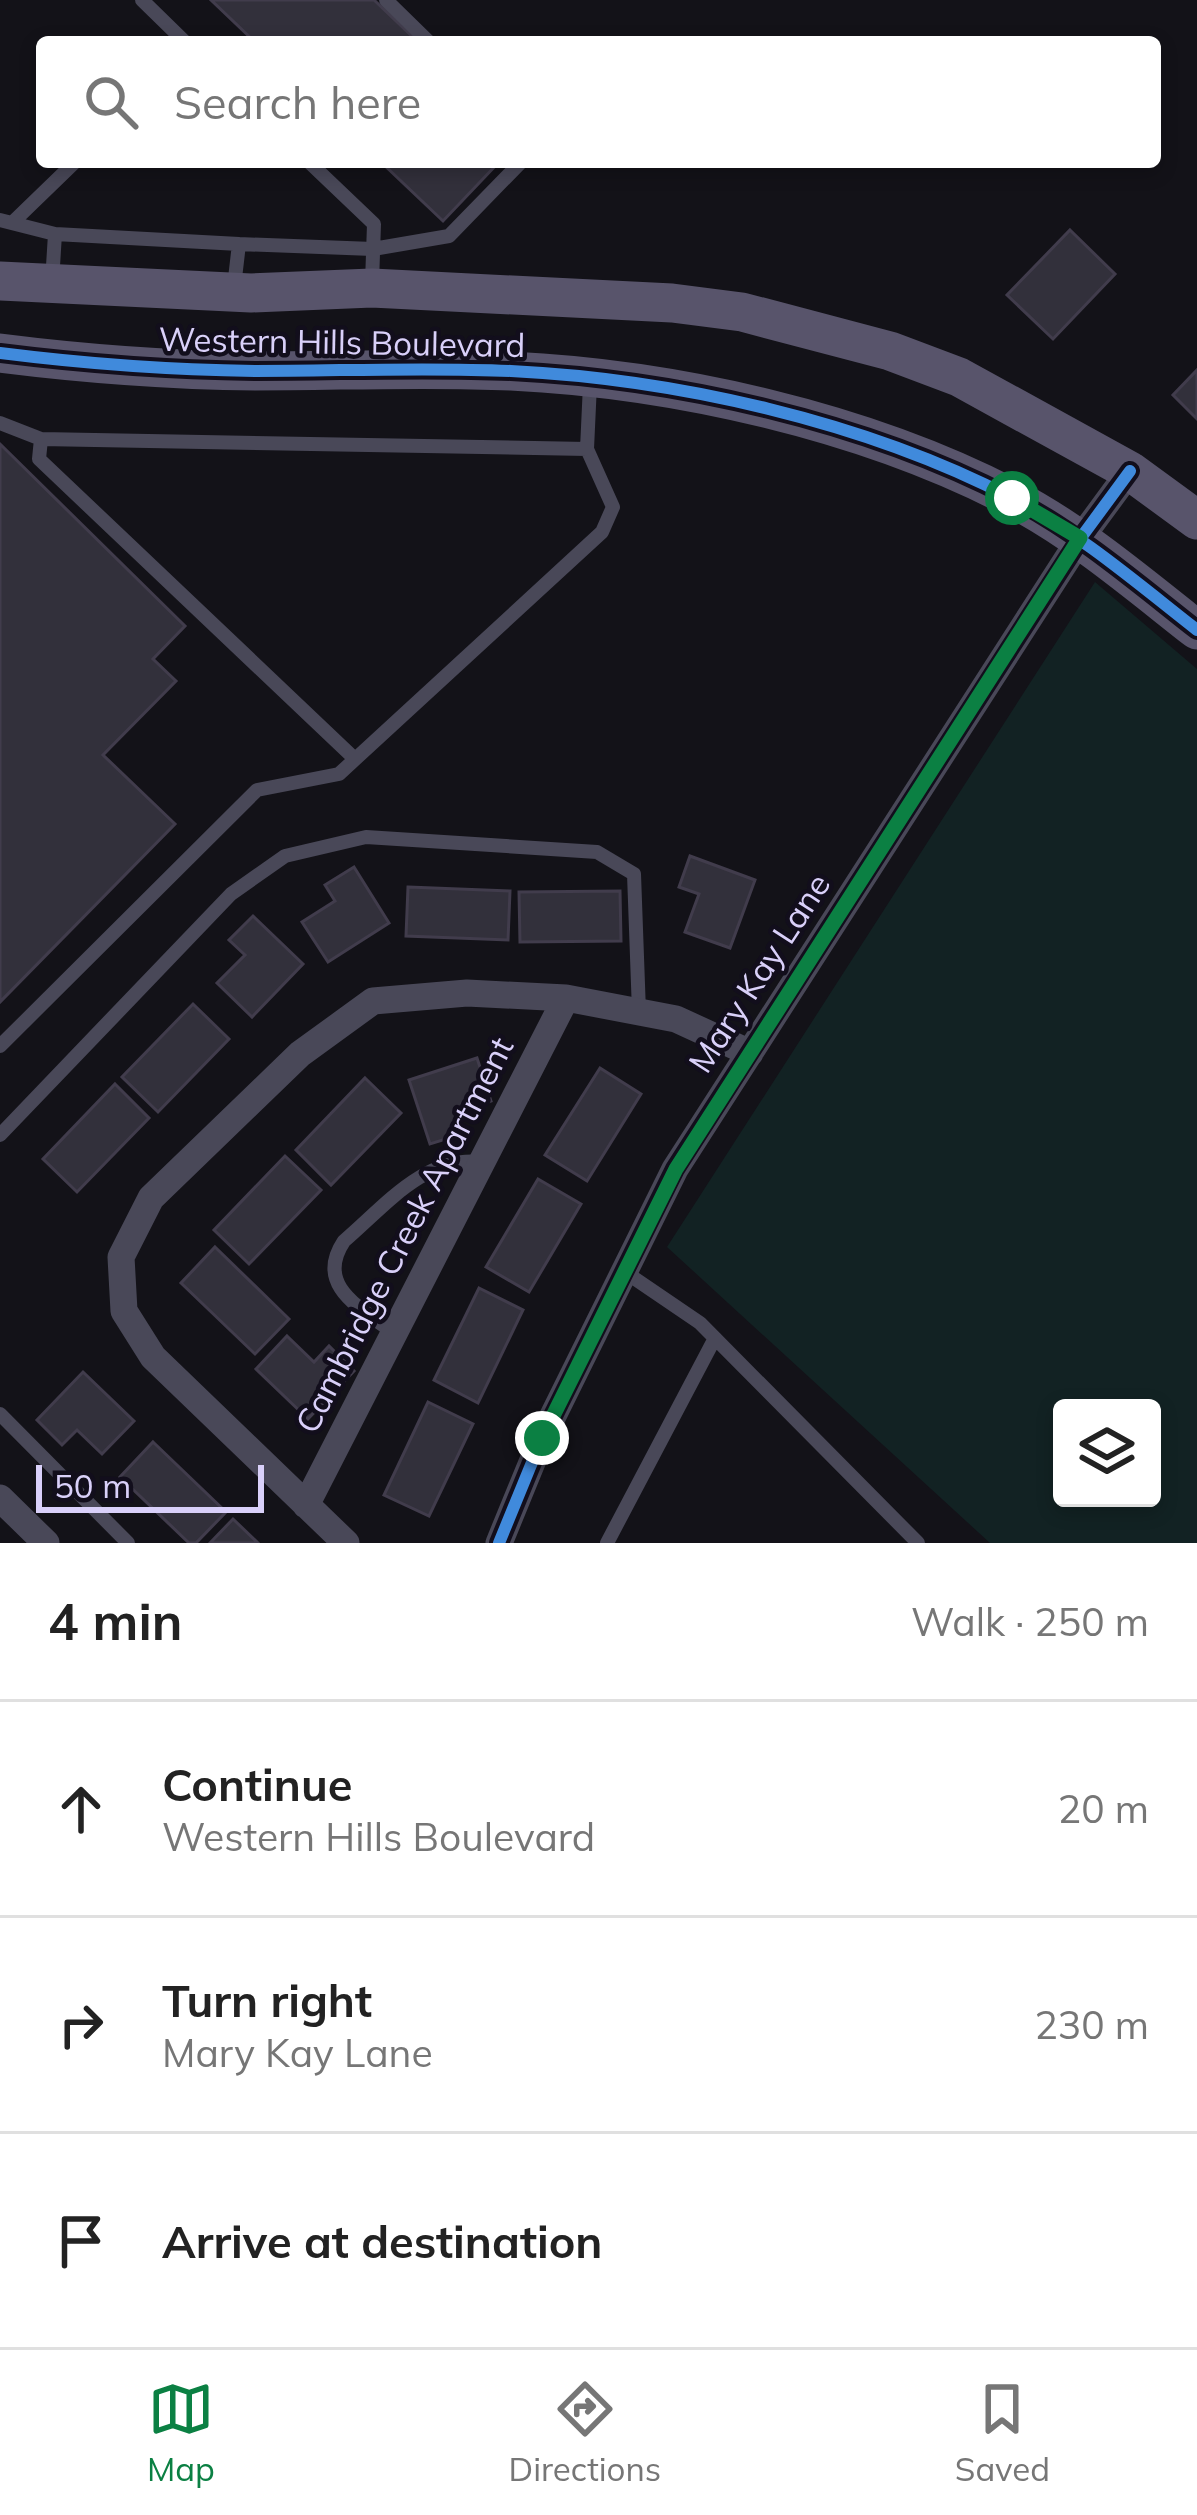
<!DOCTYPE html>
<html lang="en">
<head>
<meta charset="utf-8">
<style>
	body { margin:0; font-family:Mulish,sans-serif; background:#f6f6f6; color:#222 }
	.controls { position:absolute; right:36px; bottom:36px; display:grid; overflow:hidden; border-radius:12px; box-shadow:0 6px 18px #0003 }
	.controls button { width:108px; height:108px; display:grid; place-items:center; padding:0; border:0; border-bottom:3px solid #e0e0e0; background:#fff; color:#222; font:60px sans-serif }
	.scale { position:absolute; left:36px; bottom:30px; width:228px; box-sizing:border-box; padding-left:12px; border:6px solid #d9d0f9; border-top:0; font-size:33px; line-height:42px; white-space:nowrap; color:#d9d0f9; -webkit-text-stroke:9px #120e1c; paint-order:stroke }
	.stop { position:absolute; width:36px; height:36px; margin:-27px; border:9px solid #0b8043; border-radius:50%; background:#fff }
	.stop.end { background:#0b8043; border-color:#fff; box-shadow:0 3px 12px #0008 }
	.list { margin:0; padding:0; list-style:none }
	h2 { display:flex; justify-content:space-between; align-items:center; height:156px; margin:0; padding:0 48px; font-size:51px }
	h2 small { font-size:39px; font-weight:400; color:#767676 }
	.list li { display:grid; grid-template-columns:78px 1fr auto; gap:36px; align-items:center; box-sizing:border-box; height:216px; padding:0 48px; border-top:3px solid #e0e0e0 }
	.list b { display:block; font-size:45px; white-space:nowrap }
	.list p { margin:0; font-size:39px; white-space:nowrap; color:#767676 }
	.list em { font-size:39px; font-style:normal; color:#767676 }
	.icon { flex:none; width:66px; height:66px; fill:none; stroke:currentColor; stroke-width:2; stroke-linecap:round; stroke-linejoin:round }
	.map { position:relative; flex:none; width:1197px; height:1543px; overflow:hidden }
	.search { position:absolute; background:#fff; box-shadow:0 6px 18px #0003; left:36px; right:36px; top:36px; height:132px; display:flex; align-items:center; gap:30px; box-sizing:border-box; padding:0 42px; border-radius:12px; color:#767676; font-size:45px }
	.sheet { height:804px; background:#fff }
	nav { display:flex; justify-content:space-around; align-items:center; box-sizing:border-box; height:168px; border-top:3px solid #e0e0e0; background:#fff; font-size:33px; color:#767676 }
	nav a { display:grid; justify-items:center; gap:6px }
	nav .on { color:#0b8043 }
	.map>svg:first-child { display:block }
</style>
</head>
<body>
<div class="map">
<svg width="1197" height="1543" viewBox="0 0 1197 1543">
	<rect width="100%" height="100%" fill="#131218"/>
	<!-- green -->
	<path fill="#122223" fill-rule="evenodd" d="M1095 582 1197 669V1543H990L667 1247ZM1062 1408H1152V1498H1062Z"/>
	<!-- building -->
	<path fill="#32303b" stroke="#413c4c" stroke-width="3" d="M211 0H374L418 42H255Z
		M381 162H499L443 221Z
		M1070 230 1115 274 1053 339 1007 295Z
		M1197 370V419L1173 395Z
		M0 444 185 626 153 659 176 681 103 755 175 824 0 1002Z
		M690 856 755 880 730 948 685 932 699 894 679 887Z
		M354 867 389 923 328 962 302 922 335 901 325 885Z
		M408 887 510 891 508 940 406 936Z
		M620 891 621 941 520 942 519 892Z
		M253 916 303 964 252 1017 217 983 245 955 229 940Z
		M193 1004 229 1039 158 1112 122 1077Z
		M477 1058 491 1101 455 1113 462 1134 430 1144 409 1080Z
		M600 1068 641 1094 587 1181 545 1155Z
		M365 1078 401 1113 331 1185 296 1150Z
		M115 1084 149 1118 77 1192 43 1159Z
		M285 1156 321 1190 249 1264 214 1230Z
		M538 1179 581 1204 529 1292 486 1267Z
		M215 1247 289 1319 255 1354 181 1283Z
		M479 1288 523 1310 478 1403 434 1380Z
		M287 1336 314 1362 329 1346 354 1371 308 1419 256 1369Z
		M83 1372 134 1421 102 1454 77 1430 62 1445 37 1420Z
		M428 1402 473 1424 429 1516 384 1495Z
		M153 1442 226 1512 196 1543H189L120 1477Z
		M233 1519 258 1543H210Z"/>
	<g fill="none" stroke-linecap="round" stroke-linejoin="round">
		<!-- lane -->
		<path stroke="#494858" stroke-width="14" d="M142 0 185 42
			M386 0 429 42
			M309 162 374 224 372 283
			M0 220 55 234 239 244 234 287
			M12 223 75 162
			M239 244 373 249 449 236 521 162
			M52 282 55 234
			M0 423 41 439 587 449
			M41 439 39 459 355 759
			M0 1046 257 790 339 774 602 532 613 507 587 449 590 384
			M0 1135 231 894 285 856 366 837 597 852 634 874 639 1012
			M625 1272 700 1323 918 1543
			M394 1333C361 1308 314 1286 344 1241 385 1206 424 1156 481 1162
			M0 1414 128 1543
			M607 1543 715 1338"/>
		<!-- street -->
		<path stroke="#494858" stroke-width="27" d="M0 1498 46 1543
			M306 1505 566 998
			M346 1543 153 1357 124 1311 121 1257 151 1198 300 1054 373 1001 467 993 566 998 676 1019 750 1053
			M499 1543 542 1438 675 1169 1080 539 1130 471"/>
		<!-- secondary -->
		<path stroke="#58546b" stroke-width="39" d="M0 281 251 293 372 288 672 303 742 312 890 351 959 377 1130 471 1197 520
			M0 353C79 363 175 370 255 371 340 371 426 367 511 371 675 379 864 421 1012 498 1079 533 1137 583 1197 630"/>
		<!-- cycleway casing -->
		<g stroke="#120e1c" stroke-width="20">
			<path id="cycleway" d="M0 353C79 363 175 370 255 371 340 371 426 367 511 371 675 379 864 421 1012 498 1079 533 1137 583 1197 630
				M499 1543 542 1438 675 1169 1080 539 1130 471"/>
		</g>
		<!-- cycleway -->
		<use href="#cycleway" stroke="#408adc" stroke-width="12"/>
	</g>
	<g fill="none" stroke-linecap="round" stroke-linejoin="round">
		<!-- route -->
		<path stroke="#0b8043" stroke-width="15" d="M542 1438 676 1169 1080 538 1012 498"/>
	</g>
	<g text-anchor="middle" stroke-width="9" stroke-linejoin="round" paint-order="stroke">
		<!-- street labels -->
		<g font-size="33" fill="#d9d0f9" stroke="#120e1c">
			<text transform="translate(342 342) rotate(1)" y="12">Western Hills Boulevard</text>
			<text transform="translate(759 973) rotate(-57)" y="12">Mary Kay Lane</text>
			<text transform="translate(404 1235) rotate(-63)" y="12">Cambridge Creek Apartment</text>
		</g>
	</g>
</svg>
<div class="controls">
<button><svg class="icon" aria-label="layers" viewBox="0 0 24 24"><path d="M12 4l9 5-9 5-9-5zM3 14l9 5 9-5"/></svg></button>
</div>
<div class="scale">50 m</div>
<div class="stop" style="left:1012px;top:498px"></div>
<div class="stop end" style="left:542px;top:1438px"></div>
<div class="search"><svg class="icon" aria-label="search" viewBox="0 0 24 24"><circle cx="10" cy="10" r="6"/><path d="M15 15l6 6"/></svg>Search here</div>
</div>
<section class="sheet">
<h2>4 min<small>Walk · 250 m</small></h2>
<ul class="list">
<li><svg class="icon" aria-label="ahead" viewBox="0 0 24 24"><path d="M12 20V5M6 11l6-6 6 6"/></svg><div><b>Continue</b><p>Western Hills Boulevard</p></div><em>20 m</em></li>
<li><svg class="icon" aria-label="right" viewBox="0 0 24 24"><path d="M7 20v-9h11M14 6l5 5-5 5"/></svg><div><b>Turn right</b><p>Mary Kay Lane</p></div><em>230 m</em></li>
<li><svg class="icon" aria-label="arrive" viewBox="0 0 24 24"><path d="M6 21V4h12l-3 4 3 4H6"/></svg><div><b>Arrive at destination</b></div></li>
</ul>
</section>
<nav>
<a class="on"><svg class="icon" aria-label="map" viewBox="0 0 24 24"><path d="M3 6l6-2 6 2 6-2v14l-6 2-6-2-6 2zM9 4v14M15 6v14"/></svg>Map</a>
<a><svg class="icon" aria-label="directions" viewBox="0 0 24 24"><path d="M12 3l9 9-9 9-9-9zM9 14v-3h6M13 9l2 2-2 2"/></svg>Directions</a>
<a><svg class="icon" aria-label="saved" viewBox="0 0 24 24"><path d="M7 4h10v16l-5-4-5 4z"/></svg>Saved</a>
</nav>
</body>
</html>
